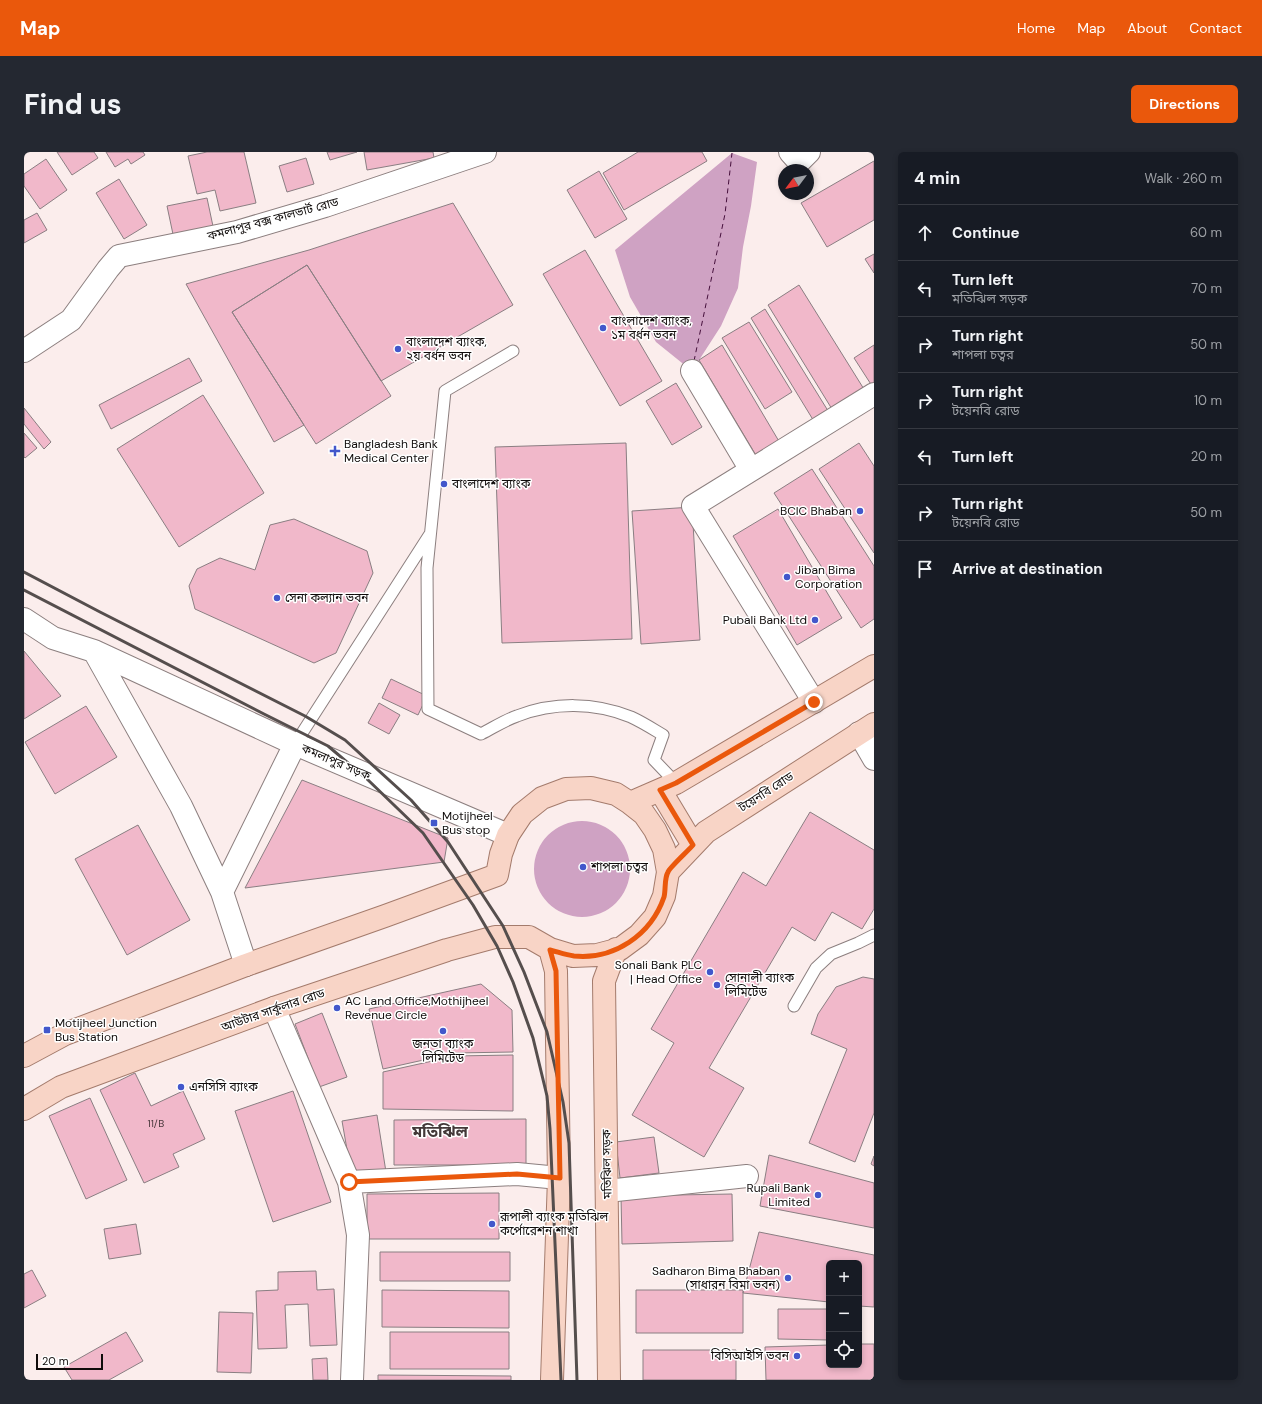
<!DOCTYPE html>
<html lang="en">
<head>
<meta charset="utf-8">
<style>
	body { margin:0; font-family:"DM Sans","Noto Sans Bengali",sans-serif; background:#242831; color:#f1f3f6 }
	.controls { position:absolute; right:12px; bottom:12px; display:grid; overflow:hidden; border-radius:6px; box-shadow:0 2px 6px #0003 }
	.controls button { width:36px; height:36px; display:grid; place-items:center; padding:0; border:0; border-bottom:1px solid #363941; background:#171b24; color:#f1f3f6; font:20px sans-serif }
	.compass { position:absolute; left:754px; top:12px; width:36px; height:36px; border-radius:50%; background:#171b24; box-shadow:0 2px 6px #0003; rotate:238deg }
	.scale { position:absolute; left:12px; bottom:10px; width:67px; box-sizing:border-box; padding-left:4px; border:2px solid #100c0b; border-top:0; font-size:11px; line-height:14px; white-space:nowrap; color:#100c0b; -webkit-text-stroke:3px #fff; paint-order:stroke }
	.stop { position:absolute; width:12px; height:12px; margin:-9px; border:3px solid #ea580c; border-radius:50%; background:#fff }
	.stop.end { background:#ea580c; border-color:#fff; box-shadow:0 1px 4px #0008 }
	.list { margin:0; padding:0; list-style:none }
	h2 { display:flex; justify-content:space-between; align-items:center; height:52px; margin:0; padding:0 16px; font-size:17px }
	h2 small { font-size:13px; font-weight:400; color:#9ea1a6 }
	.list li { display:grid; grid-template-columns:26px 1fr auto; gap:12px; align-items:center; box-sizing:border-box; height:56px; padding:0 16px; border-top:1px solid #363941 }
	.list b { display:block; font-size:15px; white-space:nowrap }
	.list p { margin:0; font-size:13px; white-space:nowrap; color:#9ea1a6 }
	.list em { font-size:13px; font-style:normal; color:#9ea1a6 }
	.icon { flex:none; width:22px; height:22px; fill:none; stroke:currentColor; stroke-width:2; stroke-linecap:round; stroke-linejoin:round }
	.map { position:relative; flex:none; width:850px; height:1228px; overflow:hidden; border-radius:6px }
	header { display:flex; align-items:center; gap:24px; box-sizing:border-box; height:56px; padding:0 20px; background:#ea580c; color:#fff }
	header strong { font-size:19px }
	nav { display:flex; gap:22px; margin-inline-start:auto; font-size:14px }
	.intro { display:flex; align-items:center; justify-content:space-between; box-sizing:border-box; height:96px; padding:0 24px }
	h1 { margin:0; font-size:28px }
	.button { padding:10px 18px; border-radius:6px; background:#ea580c; color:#fff; font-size:14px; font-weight:700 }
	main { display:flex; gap:24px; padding:0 24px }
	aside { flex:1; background:#171b24; border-radius:6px; box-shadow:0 2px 6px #0003 }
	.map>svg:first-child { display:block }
</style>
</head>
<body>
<header>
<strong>Map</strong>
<nav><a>Home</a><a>Map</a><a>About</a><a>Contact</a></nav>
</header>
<div class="intro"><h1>Find us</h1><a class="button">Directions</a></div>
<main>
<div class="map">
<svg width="850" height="1228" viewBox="0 0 850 1228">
	<rect width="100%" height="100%" fill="#fbedec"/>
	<!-- water -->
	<path fill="#cfa2c3" d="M708 1 733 10 727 54 719 95 714 136 697 174 668 219 632 190 606 145 591 98Z
		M510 717a48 48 0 1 1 96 0a48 48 0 1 1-96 0Z"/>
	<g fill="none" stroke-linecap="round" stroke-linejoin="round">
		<!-- ferry -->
		<path stroke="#450f3b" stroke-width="1" stroke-dasharray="5 4" stroke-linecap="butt" d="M670 209 701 62 708 1"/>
	</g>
	<!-- building -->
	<path fill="#f1b8ca" stroke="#8a7e82" d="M33 0H70L74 6 48 23Z
		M82 0H119L121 3 107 12 104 7 91 15Z
		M183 0H220L232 51 196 59 191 38 173 42 164 4Z
		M303 0H333L306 8Z
		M340 0H409L410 6 343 18Z
		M614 0H678L683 9 600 58 579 21Z
		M282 6 290 32 263 40 255 14Z
		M22 7 43 38 16 57 0 34V22Z
		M850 9V68L803 95 777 51Z
		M575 19 603 67 571 86 543 38Z
		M95 27 123 73 100 87 72 41Z
		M183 46 190 79 150 87 143 54Z
		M429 51 489 153 357 229 283 113 208 160 280 273 250 290 162 132 285 98Z
		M13 61 23 78 0 91V68Z
		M561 98 638 229 596 254 519 122Z
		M850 102V121L841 107Z
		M283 113 367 244 292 292 208 160Z
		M775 133 843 242 811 262 744 153Z
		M741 157 806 262 791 271 727 166Z
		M725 170 768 240 741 257 698 186Z
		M698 193 756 291 733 305 675 208Z
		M850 193V237L830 206Z
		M165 206 178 229 87 277 75 253Z
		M652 231 678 275 648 293 622 249Z
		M179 243 240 341 155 395 93 297Z
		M0 256 27 290 20 297 0 272Z
		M0 281 13 296 1 306 0 305Z
		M602 291 608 487 478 491 471 295Z
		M835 291 850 314V401L795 317Z
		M788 317 850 414V467L837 476 750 341Z
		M668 355 676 488 617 492 608 359Z
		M754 357 818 466 773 493 709 384Z
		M270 367 343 399 349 421 312 501 290 511 171 457 165 434 173 417 196 406 231 418 246 373Z
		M0 499 37 544 0 567Z
		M367 527 403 544 394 563 358 546Z
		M355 551 376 563 365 582 344 571Z
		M62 554 93 605 31 642 1 590Z
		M278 628 424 686 420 710 221 736Z
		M786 660 850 698V757L838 777 808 760 791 789 768 775 685 916 720 936 680 1005 608 963 650 891 627 877 719 720 742 734Z
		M114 673 166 768 103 803 51 707Z
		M839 825 850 827V961L831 1010 785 991 823 897 787 882 794 862 812 835Z
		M457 832 488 858 489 900 431 901 359 917 345 857Z
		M298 861 323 925 295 935 271 872Z
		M489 903V959L359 957V920L431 904Z
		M111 921 127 954 159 939 181 987 149 1002 155 1015 120 1031 76 938Z
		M269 939 307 1050 249 1070 211 959Z
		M66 946 103 1028 62 1047 25 964Z
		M353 963 362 1020 328 1026 318 969Z
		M502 967V1013H370V968Z
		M630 985 635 1021 596 1026 592 990Z
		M745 1003 850 1031V1076L736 1054Z
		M850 1004V1014L847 1012Z
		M475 1041V1087H343V1042Z
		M708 1042 709 1089 598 1092 597 1044Z
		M112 1072 117 1102 85 1107 80 1077Z
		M735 1080 850 1103V1155L835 1154V1111H805V1150L719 1141Z
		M356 1100H486V1129H356Z
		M8 1118 22 1144 0 1156V1122Z
		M292 1119 293 1138 310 1137 313 1193 286 1194 284 1152 261 1153 263 1196 234 1197 232 1139 254 1138V1120Z
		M358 1138 485 1139V1176L358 1175Z
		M612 1138H719V1181H612Z
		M754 1157H805V1188L754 1187Z
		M195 1160 229 1161 227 1221 193 1220Z
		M102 1180 119 1209 85 1228H48L40 1215Z
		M366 1180H485V1217H366Z
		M835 1192H850V1228H742L741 1195 805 1193V1213H835Z
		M619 1198H712V1228H619Z
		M303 1206 304 1228H289L288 1207Z
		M354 1223 487 1224V1228H354Z"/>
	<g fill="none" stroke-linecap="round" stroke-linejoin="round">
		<!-- lane casing -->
		<g stroke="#8c7f7f" stroke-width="13">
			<path id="lane" d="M489 199 421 239 403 416 404 557 457 582C469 576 481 568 493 564 530 550 570 550 607 565 618 570 629 577 639 583L630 608 652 631
				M271 592 406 382
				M770 854 792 816 807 802 834 791 850 783"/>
		</g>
		<!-- street casing -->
		<g stroke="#8c7f7f" stroke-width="24">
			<path id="street" d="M766 0 775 10 785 0
				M668 219 727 318
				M0 467 29 486 70 499 157 654 198 740
				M70 499 271 592 484 683
				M790 550 669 354 850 242
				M222 813 198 740 271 592
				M250 856 325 1030 334 1083 328 1228
				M325 1030 493 1022 535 1026
				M583 1039 723 1024"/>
		</g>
		<!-- secondary casing -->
		<g stroke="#8c7f7f" stroke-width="24">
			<path id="secondary" d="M0 199 47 168 84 117 95 104 213 80 301 54 461 0
				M835 581 850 607"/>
		</g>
		<!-- primary casing -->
		<g stroke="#a47b6c" stroke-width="24">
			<path id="primary" d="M636 638 669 693
				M606 651 652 631 850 514
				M644 720 682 680 850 572
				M526 797 532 819 535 1026 528 1228
				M0 904 41 882 222 813 361 764 473 723 477 702 484 683 498 662 518 646 542 637 567 636 592 642 606 651 620 662 631 678 640 697 644 720 640 744 631 765 615 783 596 797 573 803 549 804 526 797 505 785H471L423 798 250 856 37 935 0 957
				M585 1228 580 829 592 797"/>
		</g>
		<!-- lane -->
		<use href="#lane" stroke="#fff" stroke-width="11"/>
		<!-- street -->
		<use href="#street" stroke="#fff" stroke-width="22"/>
		<!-- secondary -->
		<use href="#secondary" stroke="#fff" stroke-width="22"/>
		<!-- primary -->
		<use href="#primary" stroke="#f8d4c6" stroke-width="22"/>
		<!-- rail -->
		<path stroke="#554e4d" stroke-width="3" d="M0 420 76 460 281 564 321 588 387 648 424 690 479 774 500 820 523 880 539 950 545 991 553 1228
			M0 438 240 562 304 594 343 627 399 681 449 753 473 794 489 830 509 886 523 944 526 977 537 1228"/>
	</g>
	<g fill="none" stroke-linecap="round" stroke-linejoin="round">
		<!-- route -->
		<path stroke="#ea580c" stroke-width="5" d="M325 1030 493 1022 536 1026 532 819 526 798C534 800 542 803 550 804 590 808 627 783 640 745 642 737 640 727 644 720 646 715 664 699 669 693L636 638 652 631 790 550"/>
	</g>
	<!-- markers -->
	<g fill="#4257cb" stroke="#fff" stroke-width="1.5">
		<circle cx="579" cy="176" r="4"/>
		<circle cx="374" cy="197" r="4"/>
		<path d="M309 293h4v4h4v4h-4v4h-4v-4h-4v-4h4z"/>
		<circle cx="420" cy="332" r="4"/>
		<circle cx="836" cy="359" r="4"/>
		<circle cx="763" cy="425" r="4"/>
		<circle cx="253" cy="446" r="4"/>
		<circle cx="791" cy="468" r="4"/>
		<rect x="406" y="667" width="8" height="8" rx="2"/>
		<circle cx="559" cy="715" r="4"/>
		<circle cx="686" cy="820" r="4"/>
		<circle cx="693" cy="833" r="4"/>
		<circle cx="313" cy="856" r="4"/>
		<rect x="19" y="874" width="8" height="8" rx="2"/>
		<circle cx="419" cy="879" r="4"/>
		<circle cx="157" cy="935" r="4"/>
		<circle cx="794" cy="1043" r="4"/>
		<circle cx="468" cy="1072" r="4"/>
		<circle cx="764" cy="1126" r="4"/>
		<circle cx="773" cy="1204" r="4"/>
	</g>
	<g text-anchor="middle" stroke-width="3" stroke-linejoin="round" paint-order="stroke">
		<!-- number labels -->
		<g font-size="10" fill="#48373b">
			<text x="132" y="975">11/B</text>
		</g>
		<!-- street labels -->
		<g font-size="12" fill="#100c0b" stroke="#fff">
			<text transform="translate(249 67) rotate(-15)" y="4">কমলাপুর বক্স কালভার্ট রোড</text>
			<text transform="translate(312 610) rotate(23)" y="4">কমলাপুর সড়ক</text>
			<text transform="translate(742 640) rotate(-33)" y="4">টয়েনবি রোড</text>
			<text transform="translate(249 858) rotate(-19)" y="4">আউটার সার্কুলার রোড</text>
			<text transform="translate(583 1012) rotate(-91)" y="4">মতিঝিল সড়ক</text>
		</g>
		<!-- poi labels -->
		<g font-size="12" fill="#100c0b" stroke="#fff" text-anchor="start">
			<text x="587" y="173">বাংলাদেশ ব্যাংক,<tspan x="587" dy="14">১ম বর্ধন ভবন</tspan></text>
			<text x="382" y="194">বাংলাদেশ ব্যাংক,<tspan x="382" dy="14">২য় বর্ধন ভবন</tspan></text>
			<text x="320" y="296">Bangladesh Bank<tspan x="320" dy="14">Medical Center</tspan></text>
			<text x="428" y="336">বাংলাদেশ ব্যাংক</text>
			<text x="828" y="363" text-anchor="end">BCIC Bhaban</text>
			<text x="771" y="422">Jiban Bima<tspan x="771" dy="14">Corporation</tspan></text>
			<text x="261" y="450">সেনা কল্যান ভবন</text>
			<text x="783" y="472" text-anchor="end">Pubali Bank Ltd</text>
			<text x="418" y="668">Motijheel<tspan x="418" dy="14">Bus stop</tspan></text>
			<text x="567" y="719">শাপলা চত্বর</text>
			<text x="678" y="817" text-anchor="end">Sonali Bank PLC<tspan x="678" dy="14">| Head Office</tspan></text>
			<text x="701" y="830">সোনালী ব্যাংক<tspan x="701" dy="14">লিমিটেড</tspan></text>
			<text x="321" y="853">AC Land Office,Mothijheel<tspan x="321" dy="14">Revenue Circle</tspan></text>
			<text x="31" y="875">Motijheel Junction<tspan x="31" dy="14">Bus Station</tspan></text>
			<text x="419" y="896" text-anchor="middle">জনতা ব্যাংক<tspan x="419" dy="14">লিমিটেড</tspan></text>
			<text x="165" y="939">এনসিসি ব্যাংক</text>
			<text x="786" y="1040" text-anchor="end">Rupali Bank<tspan x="786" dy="14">Limited</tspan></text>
			<text x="476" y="1069">রূপালী ব্যাংক মতিঝিল<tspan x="476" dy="14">কর্পোরেশন শাখা</tspan></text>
			<text x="756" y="1123" text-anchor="end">Sadharon Bima Bhaban<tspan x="756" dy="14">(সাধারন বিমা ভবন)</tspan></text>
			<text x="765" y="1208" text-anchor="end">বিসিআইসি ভবন</text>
		</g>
		<!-- district labels -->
		<g font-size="16" font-weight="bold" fill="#433838" stroke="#fff">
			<text x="416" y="985">মতিঝিল</text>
		</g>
	</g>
</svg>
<div class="controls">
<button>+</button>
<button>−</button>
<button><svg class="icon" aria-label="locate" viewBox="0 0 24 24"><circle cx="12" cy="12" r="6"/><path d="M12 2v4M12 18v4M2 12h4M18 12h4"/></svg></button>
</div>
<svg class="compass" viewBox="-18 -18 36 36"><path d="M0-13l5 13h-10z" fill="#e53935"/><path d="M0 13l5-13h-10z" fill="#9ea1a6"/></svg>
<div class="scale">20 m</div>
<div class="stop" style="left:325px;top:1030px"></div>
<div class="stop end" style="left:790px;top:550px"></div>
</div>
<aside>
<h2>4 min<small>Walk · 260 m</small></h2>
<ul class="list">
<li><svg class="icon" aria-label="ahead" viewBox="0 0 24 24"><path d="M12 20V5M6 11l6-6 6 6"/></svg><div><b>Continue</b></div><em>60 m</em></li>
<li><svg class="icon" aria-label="left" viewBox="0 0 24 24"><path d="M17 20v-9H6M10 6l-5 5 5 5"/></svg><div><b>Turn left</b><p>মতিঝিল সড়ক</p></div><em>70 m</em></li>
<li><svg class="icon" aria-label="right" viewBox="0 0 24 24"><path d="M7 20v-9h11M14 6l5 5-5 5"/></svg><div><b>Turn right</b><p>শাপলা চত্বর</p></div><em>50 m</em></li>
<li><svg class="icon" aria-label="right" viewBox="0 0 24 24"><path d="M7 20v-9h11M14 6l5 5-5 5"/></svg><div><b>Turn right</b><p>টয়েনবি রোড</p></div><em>10 m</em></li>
<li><svg class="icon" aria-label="left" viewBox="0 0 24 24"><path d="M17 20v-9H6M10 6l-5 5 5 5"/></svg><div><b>Turn left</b></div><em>20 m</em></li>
<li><svg class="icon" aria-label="right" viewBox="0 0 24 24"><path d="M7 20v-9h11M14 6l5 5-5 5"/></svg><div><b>Turn right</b><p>টয়েনবি রোড</p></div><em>50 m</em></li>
<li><svg class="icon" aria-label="arrive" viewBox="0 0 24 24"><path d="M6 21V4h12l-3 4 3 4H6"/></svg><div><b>Arrive at destination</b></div></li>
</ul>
</aside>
</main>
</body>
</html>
